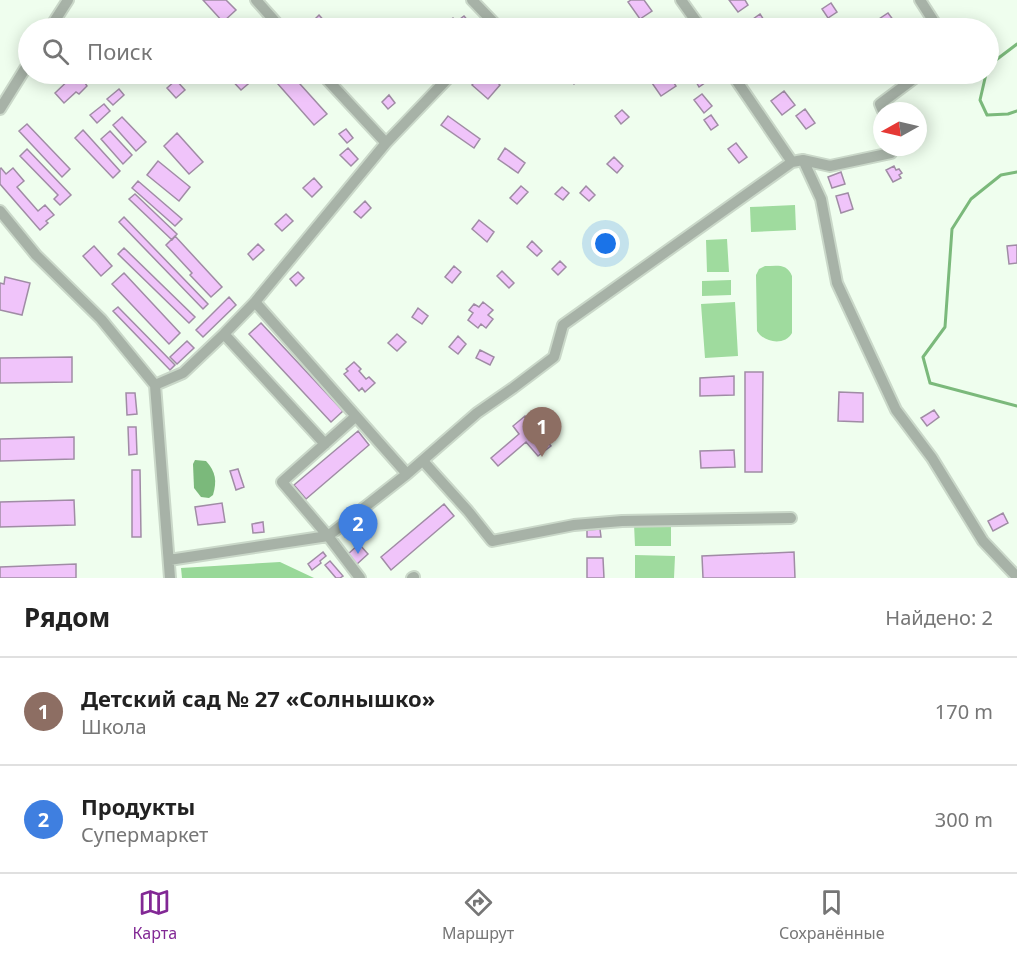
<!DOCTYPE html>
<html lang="ru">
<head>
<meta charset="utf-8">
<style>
	body { margin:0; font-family:"Noto Sans",sans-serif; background:#f2f2f2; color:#222 }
	.compass { position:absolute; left:873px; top:102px; width:54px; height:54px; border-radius:50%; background:#fff; box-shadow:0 3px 15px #0003; rotate:262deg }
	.you { position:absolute; left:606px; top:244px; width:21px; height:21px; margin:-15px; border:4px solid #fff; border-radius:50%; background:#1a73e8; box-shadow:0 0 0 9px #1a73e833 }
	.badge { display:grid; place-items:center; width:39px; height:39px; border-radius:50%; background:#822895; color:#fff; font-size:20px; font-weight:700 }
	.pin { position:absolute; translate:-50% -50px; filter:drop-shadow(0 2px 3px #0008) }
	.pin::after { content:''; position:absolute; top:32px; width:21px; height:18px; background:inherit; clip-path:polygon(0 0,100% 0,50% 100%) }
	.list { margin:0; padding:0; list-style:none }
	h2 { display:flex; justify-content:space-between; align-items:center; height:78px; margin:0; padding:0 24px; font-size:26px }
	h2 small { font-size:20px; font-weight:400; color:#767676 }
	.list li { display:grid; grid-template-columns:39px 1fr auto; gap:18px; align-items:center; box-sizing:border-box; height:108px; padding:0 24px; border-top:2px solid #e0e0e0 }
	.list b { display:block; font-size:22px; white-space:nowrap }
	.list p { margin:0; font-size:20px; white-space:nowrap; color:#767676 }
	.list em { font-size:20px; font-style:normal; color:#767676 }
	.icon { flex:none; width:33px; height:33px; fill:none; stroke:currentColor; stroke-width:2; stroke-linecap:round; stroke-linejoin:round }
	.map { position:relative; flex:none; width:1017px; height:578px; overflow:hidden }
	.search { position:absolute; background:#fff; box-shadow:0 3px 15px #0003; left:18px; right:18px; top:18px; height:66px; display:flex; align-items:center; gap:15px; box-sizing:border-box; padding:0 21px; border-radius:33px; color:#767676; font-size:22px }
	.sheet { height:294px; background:#fff }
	nav { display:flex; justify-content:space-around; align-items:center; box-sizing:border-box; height:84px; border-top:2px solid #e0e0e0; background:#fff; font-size:16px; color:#767676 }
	nav a { display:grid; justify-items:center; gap:3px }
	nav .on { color:#822895 }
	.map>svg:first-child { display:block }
</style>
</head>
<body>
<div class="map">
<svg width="1017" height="578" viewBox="0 0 1017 578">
	<rect width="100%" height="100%" fill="#effeee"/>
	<!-- green -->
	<path fill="#9fdb9e" d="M795 205 796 230 751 232 750 207Z
		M727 239 729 272H707L706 240Z
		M765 266C777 266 787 263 792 276V333C785 346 764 343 757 331L756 275 759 269Z
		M731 280V295L702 296V281Z
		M735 302 738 356 705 358 701 304Z
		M634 524H671V546H635Z
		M635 555 675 556 674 578H635Z"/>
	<!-- forest -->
	<path fill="#98d898" d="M280 562 314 578H182L181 568Z"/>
	<!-- water -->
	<path fill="#7bb97b" d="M195 460 206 461C216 472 217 481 213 495L209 498 201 497 194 488 193 464Z"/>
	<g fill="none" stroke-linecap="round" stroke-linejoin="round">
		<!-- stream -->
		<path stroke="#7bb97b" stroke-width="3" d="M988 66 1017 44
			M986 74 980 100 987 115 1008 114 1017 111
			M1017 172 1001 175 971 199 952 229 945 327 923 357 930 383 1017 406"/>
	</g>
	<!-- building -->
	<path fill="#f0c4fa" stroke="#a08ca5" stroke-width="1.5" d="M203 0H226L236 10 223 22Z
		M631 0H644L652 11 640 19 628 2Z
		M729 0H745L748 5 738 12Z
		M831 3 837 12 828 18 822 9Z
		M888 13 894 21 881 28 876 21Z
		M760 14 768 26 764 28H754L749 22Z
		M319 15 326 23 320 28H316L311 23Z
		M464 16 470 23 463 28H448L451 26 447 22 453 18 456 22Z
		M75 74H96L85 83 87 86 79 94 76 92 64 103 55 93Z
		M226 74H249L254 79 241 90Z
		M272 74H291L327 114 314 125 270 75Z
		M564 74H584L574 84Z
		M668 74 676 86 661 96 652 83Z
		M704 74 709 80 699 87 695 80Z
		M480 75 488 82 492 78 500 85 488 99 472 85Z
		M176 80 185 90 176 98 167 88Z
		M119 89 124 95 113 105 107 99Z
		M784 91 795 105 782 115 771 101Z
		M702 94 712 106 704 113 694 100Z
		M389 95 395 103 388 109 382 102Z
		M104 104 110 111 97 123 90 115Z
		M805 109 815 123 806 129 796 116Z
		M622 110 629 117 621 124 615 116Z
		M711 115 718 125 711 130 704 120Z
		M448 116 480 139 474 148 441 125Z
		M122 117 146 142 136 151 113 125Z
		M27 124 70 169 62 177 19 131Z
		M346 129 353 138 347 143 339 134Z
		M83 130 120 171 113 178 75 138Z
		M110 131 132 155 123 164 101 139Z
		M177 133 203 162 189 174 164 146Z
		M736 143 747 157 739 163 728 149Z
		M348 148 358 159 351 166 340 155Z
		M505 148 525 163 518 173 498 159Z
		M27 149 71 195 60 205 54 199 58 195 20 156Z
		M614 157 623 166 617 173 607 164Z
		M158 161 190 187 179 201 147 175Z
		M894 166 896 170 899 169 902 173 899 175 901 178 893 182 886 170Z
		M1 168 6 174 13 168 24 181 17 187 38 211 45 205 54 215 46 221 48 223 40 230 0 184V169Z
		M841 172 845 184 832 188 828 177Z
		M314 178 322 187 312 197 303 188Z
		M138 181 182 219 175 226 132 188Z
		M521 186 528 192 517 204 510 198Z
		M586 186 595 195 589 201 580 193Z
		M562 187 569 193 563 200 555 194Z
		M848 193 853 209 841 213 836 196Z
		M135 194 177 234 172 240 129 199Z
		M365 201 371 208 361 218 354 212Z
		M286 214 293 221 282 231 275 224Z
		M124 217 208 304 203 309 119 222Z
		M479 220 494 232 487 242 472 229Z
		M175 236 222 287 211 297 190 275 192 273 166 245Z
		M532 241 542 251 537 256 527 247Z
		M258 244 264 250 253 260 248 254Z
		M1017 245V263L1009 264 1007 246Z
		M94 246 112 266 101 276 83 256Z
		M124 248 195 317 189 323 118 254Z
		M560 261 566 267 558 275 552 269Z
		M454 266 461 272 452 283 445 277Z
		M502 271 514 283 509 288 497 276Z
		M298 272 304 278 296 286 290 279Z
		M124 273 180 333 169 344 112 284Z
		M5 277 30 283 22 315 0 310V283L4 284Z
		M229 297 236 305 203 337 196 330Z
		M483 302 493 310 488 315 493 319 486 328 481 324 478 328 468 320 473 313 469 310 474 304 479 307Z
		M118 307 175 365 170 370 113 311Z
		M418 308 428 316 422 324 412 317Z
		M261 323 343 411 331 422 249 334Z
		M397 334 406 342 397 351 388 343Z
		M458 336 466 344 458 354 449 347Z
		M187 341 194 348 177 364 170 357Z
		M480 350 494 357 490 365 476 358Z
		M72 357V382L0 383V358Z
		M354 362 361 369 359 371 366 379 369 377 375 383 365 392 362 388 359 391 344 374 348 371 346 369Z
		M745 372H763L762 472H745Z
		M734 376V395L700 396V378Z
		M839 392 863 393V422L838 421Z
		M126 393H135L137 414 127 415Z
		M934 410 939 417 927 426 921 418Z
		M525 416 551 446 538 456 526 442 498 466 491 458 519 434 513 426Z
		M128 427H136L137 454 129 455Z
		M358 431 369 445 306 499 294 485Z
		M74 437V459L0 461V439Z
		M734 450 735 467 701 468 700 451Z
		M238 469 244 487 236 490 230 471Z
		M132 470H140L141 537H132Z
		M74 500 75 525 0 527V502Z
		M222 503 225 522 198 525 195 507Z
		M444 504 454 516 391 570 381 557Z
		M1003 513 1008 523 993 531 988 521Z
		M263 522 264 532 253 533 252 524Z
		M600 529 601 537H587V530Z
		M359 544 368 554 356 565 347 555Z
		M323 552 326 556 320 561 321 563 312 570 308 564Z
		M794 552 795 578H703L702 556Z
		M587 558H603L604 578H587Z
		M330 561 343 576 340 578H336L325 565Z
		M76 564V578H0V567Z"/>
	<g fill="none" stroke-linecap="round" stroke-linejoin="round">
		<!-- minor casing -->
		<g stroke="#cad8c9" stroke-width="14">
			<path id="minor" d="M256 0 281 28
				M472 0 498 27 496 28
				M681 0 701 28
				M920 0 938 28
				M50 28 68 0
				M322 74 386 143
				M732 74 792 162
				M0 109 28 64
				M883 111 880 104 920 74
				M803 160 830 166 891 153 893 147
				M0 211 36 255 101 319 155 385 170 578
				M255 302 407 474
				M224 334 325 444
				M155 385 183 373 224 334 255 302 386 143 452 74
				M355 417 282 482 328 536 360 578
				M423 461 468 511 492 541 574 525 622 521 791 518
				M169 560 328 536 407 474 477 413 513 388 554 357 563 325 792 162 803 160 821 199 837 283 896 410 932 458 983 541 1017 577
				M412 578 414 577"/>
		</g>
		<!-- minor -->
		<use href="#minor" stroke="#a7b2a7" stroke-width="10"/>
	</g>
</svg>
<svg class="compass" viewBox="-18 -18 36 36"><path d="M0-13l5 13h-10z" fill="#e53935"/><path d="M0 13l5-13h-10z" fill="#767676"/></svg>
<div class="you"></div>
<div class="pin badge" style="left:542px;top:457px;background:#8d6e63">1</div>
<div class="pin badge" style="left:358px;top:554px;background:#3f7fe0">2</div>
<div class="search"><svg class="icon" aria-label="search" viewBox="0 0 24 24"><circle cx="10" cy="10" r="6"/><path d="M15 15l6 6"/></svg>Поиск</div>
</div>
<section class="sheet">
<h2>Рядом<small>Найдено: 2</small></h2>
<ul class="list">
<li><span class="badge" style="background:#8d6e63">1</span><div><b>Детский сад № 27 «Солнышко»</b><p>Школа</p></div><em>170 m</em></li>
<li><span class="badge" style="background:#3f7fe0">2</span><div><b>Продукты</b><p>Супермаркет</p></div><em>300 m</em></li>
</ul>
</section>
<nav>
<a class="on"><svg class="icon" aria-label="map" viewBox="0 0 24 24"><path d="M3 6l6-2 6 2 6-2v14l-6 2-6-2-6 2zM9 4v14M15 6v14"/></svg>Карта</a>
<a><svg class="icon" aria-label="directions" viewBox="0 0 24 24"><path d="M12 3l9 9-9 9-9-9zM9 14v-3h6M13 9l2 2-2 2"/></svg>Маршрут</a>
<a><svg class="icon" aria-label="saved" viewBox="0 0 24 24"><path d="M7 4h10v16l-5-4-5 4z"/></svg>Сохранённые</a>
</nav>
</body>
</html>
